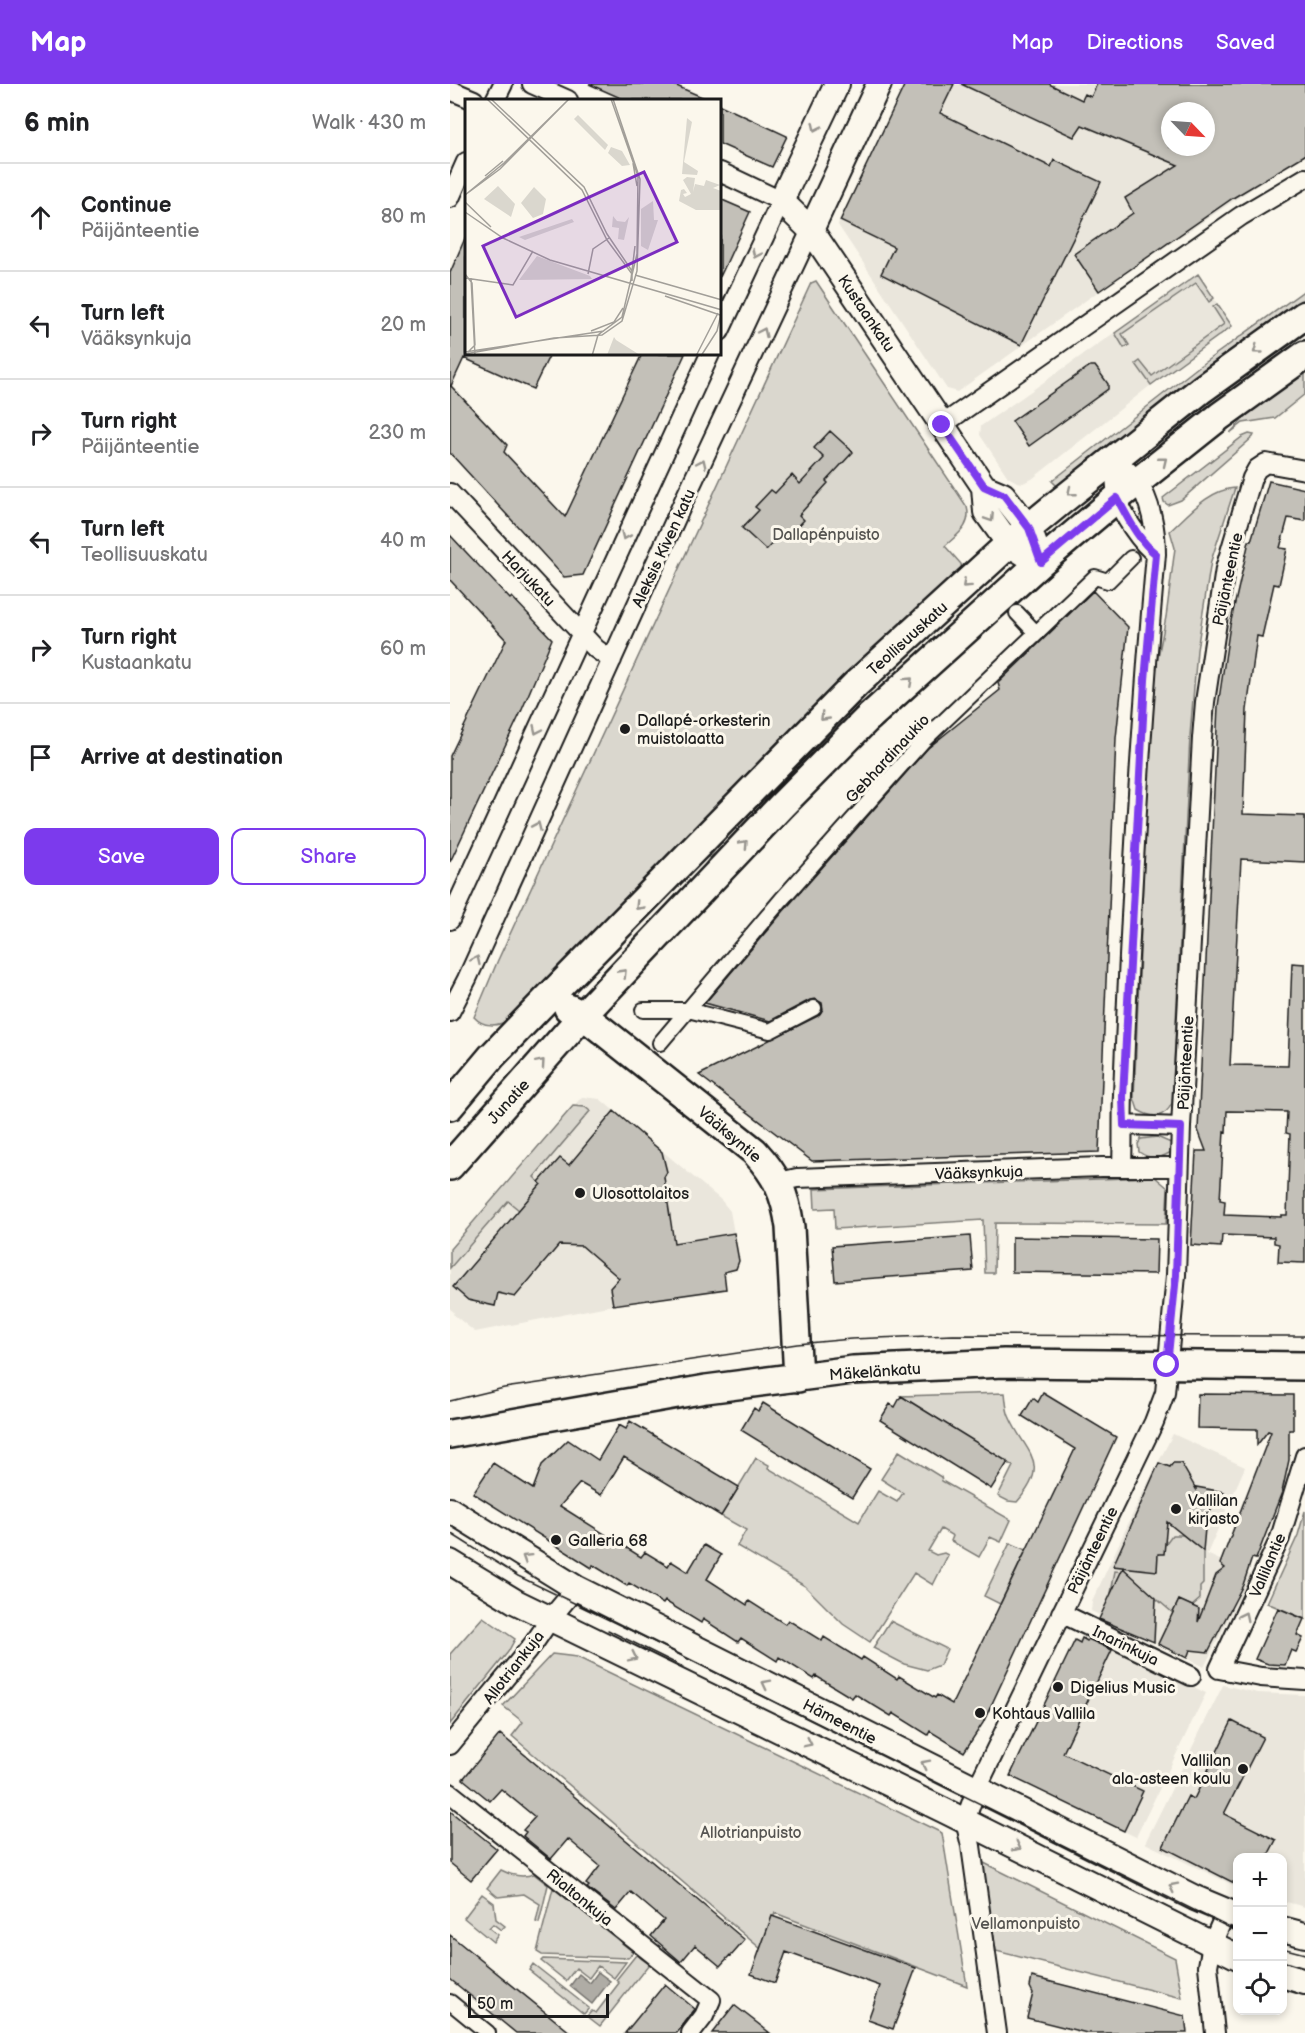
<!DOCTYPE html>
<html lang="en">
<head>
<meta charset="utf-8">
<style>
	body { margin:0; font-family:"Balsamiq Sans",sans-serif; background:#f6f6f6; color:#202124 }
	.controls { position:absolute; right:18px; bottom:18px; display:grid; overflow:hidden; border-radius:12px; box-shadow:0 3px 9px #0003 }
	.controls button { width:54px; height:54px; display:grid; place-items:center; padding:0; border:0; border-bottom:2px solid #e0e0e0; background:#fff; color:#202124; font:30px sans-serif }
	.compass { position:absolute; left:711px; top:18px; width:54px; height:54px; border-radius:50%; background:#fff; box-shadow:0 3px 9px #0003; rotate:115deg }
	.scale { position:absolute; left:18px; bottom:15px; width:141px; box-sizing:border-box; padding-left:6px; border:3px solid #1c1c1c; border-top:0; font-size:16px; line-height:21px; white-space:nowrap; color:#1c1c1c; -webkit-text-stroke:4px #fbf7ec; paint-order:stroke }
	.stop { position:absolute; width:18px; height:18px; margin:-14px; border:4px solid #7c3aed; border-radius:50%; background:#fff }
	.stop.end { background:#7c3aed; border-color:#fff; box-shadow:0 2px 6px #0008 }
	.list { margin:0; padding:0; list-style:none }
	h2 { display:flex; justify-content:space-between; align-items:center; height:78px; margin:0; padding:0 24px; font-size:26px }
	h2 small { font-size:20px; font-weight:400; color:#757577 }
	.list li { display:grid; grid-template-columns:39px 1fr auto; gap:18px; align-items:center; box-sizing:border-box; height:108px; padding:0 24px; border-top:2px solid #e0e0e0 }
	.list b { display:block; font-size:22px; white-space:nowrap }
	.list p { margin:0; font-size:20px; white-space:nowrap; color:#757577 }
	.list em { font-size:20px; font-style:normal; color:#757577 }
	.actions { display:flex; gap:12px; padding:18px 24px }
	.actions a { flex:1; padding:14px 0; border:2px solid #7c3aed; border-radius:12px; text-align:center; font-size:21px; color:#7c3aed }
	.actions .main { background:#7c3aed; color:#fff }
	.icon { flex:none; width:33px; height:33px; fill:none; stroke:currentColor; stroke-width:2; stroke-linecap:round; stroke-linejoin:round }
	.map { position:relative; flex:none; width:855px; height:1949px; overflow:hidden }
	header { display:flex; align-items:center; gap:36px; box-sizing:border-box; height:84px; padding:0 30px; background:#7c3aed; color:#fff }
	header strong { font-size:28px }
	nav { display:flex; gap:33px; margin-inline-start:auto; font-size:21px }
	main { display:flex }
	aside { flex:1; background:#fff }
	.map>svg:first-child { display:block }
</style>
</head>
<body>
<header>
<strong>Map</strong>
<nav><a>Map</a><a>Directions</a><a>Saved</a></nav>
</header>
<main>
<aside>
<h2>6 min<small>Walk · 430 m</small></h2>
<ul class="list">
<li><svg class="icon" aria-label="ahead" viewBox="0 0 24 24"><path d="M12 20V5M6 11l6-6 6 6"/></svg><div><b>Continue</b><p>Päijänteentie</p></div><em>80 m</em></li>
<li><svg class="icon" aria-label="left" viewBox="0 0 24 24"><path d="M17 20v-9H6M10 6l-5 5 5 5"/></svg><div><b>Turn left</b><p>Vääksynkuja</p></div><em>20 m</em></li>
<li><svg class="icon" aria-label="right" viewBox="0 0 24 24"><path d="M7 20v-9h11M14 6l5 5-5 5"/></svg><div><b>Turn right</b><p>Päijänteentie</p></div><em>230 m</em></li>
<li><svg class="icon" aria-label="left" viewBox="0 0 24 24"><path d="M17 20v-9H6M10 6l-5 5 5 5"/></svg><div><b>Turn left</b><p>Teollisuuskatu</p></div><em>40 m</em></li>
<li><svg class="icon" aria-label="right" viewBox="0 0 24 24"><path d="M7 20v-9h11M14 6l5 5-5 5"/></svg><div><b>Turn right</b><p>Kustaankatu</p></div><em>60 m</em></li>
<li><svg class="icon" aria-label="arrive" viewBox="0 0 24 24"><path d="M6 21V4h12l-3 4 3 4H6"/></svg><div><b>Arrive at destination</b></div></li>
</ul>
<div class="actions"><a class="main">Save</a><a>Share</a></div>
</aside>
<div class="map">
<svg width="855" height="1949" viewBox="0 0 855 1949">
	<rect width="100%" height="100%" fill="#fbf7ec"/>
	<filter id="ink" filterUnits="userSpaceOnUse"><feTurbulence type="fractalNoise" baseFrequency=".0167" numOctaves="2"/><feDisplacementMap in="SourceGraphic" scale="12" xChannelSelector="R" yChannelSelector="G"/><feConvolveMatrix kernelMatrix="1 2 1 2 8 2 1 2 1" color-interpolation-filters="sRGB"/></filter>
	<g filter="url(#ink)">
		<!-- built -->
		<path fill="#eae6dc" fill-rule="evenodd" d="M455 0H855V72L809 100 649 207 507 308 497 305 388 141ZM720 27H756V63H720Z
			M748 190 782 242 701 301 582 395 573 399 567 398 558 393 530 351 531 342Z
			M134 1013 150 1015 271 1116 280 1127 289 1177 286 1185 274 1188 276 1205 163 1221 25 1248 3 1230 4 1228 0 1225V1165L129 1016Z
			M723 1350 795 1383 757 1470 801 1491 754 1583 641 1527 642 1518 691 1412Z
			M639 1552 756 1609 686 1753 560 1692 625 1556Z
			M773 1601 808 1609 855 1611V1823L833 1817 832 1774H788L787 1803 695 1759Z"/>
		<!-- green -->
		<path fill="#dad7ce" stroke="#7b7a75" stroke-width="1.5" d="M748 190 764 214 759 218 746 199 672 250 679 261 674 264 665 249Z
			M366 197 517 423C522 442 508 450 495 462L511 480 512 485 59 936C47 943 33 943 24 933L48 876 361 199Z
			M855 206V218L609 404 602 397 748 283Z
			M767 220 782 242 701 301 686 280 690 277 702 292 774 240 763 223Z
			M855 286V310L825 334 793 339 780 349 804 324Z
			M799 350 804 351 803 353 731 416 718 421 714 418 713 414 792 353Z
			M785 404 761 477 747 566 740 652 722 1019C715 1035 701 1034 688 1026L684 1014 698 676 707 578 716 533 725 464 720 447C739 430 758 406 785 404Z
			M407 619H410L401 633 254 786 252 785 271 757Z
			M123 1022 135 1023 140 1027 84 1093 91 1100 69 1126 58 1117 0 1184V1165Z
			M707 1053 721 1059V1068C710 1075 699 1075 689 1068L688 1060 691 1055Z
			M705 1093 718 1104 716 1140 545 1139 544 1189H535L533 1136 385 1145 384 1124 365 1125 364 1105Z
			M555 1309C556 1316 556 1325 559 1332 574 1368 603 1378 567 1418L558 1417 548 1412 563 1382 451 1312Z
			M449 1367 491 1393 492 1397 561 1436 551 1458 540 1453 529 1473 501 1457 503 1452 491 1445 478 1467 486 1471 494 1469 498 1471 483 1501 464 1489 420 1558 393 1540 355 1502 287 1462 296 1446 271 1432 306 1374 319 1381 318 1384 409 1438 428 1407 447 1418 453 1409 431 1395Z
			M855 1427V1535L817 1519 848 1451Z
			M722 1451H733L753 1467V1500L750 1503V1515L742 1522 729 1516 723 1529 695 1505 679 1515 661 1509 665 1487 674 1488V1483L708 1470Z
			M560 1459 576 1466 550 1520 534 1512Z
			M33 1533 65 1555 58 1568 0 1640V1570Z
			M440 1537 497 1565 490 1581 477 1586 454 1580 423 1564Z
			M102 1570 127 1573 492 1749 517 1902 325 1829 311 1865 62 1652 73 1638 53 1622Z
			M532 1778 725 1874 732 1914 546 1867Z
			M51 1786C62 1792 72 1794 84 1790L98 1801 89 1839 86 1838 90 1820 74 1810 48 1813 37 1804Z
			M103 1804 183 1868 178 1874 92 1871 87 1868Z
			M32 1810 44 1819 46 1835 55 1842 51 1846 43 1840 39 1844 48 1851 43 1858 14 1834Z
			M186 1871 199 1880 150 1942 137 1932 142 1927 146 1929 169 1899 166 1896Z
			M93 1875 176 1878 164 1894 148 1882 139 1894 126 1884 116 1897 91 1877Z
			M83 1880 139 1924 134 1930 79 1886Z"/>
		<!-- water -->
		<path fill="#afaca5" stroke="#74726e" stroke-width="1.5" d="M148 1888 160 1897 142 1920 120 1902 129 1890 140 1899Z"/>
		<!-- building -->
		<path fill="#c3c0b8" stroke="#1c1c1c" stroke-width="1.5" fill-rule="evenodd" d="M139 0H222L259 16H175Z
			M455 0H504L490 29 601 83 604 76 651 98 571 261 431 190 444 163 390 137Z
			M511 0H599L632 16 635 10 641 13 647 0H855V71L783 114 649 207 624 170 683 129 675 114 728 81 632 41 624 53ZM720 27H756V63H720Z
			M270 21 337 52 322 83 270 60Z
			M270 115 300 128 270 193Z
			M16 152V270H100L83 305 14 274 1 302 57 361 54 368 115 433 192 270H235L133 491 114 493 0 369V189Z
			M640 282H645L648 286 658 300V305L579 362 562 337Z
			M380 347 403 368 376 397 378 399 349 431 354 436 336 455 331 450 316 466 292 444 309 426 305 423 321 406 325 409 342 391 350 400 374 374 364 364Z
			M819 397 855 405V437L838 434 830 464 837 465 829 501 824 500 812 553 807 552 797 626 793 730 855 732V778L791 775 780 981 838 982 842 879 855 880V1179L828 1178 829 1160 824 1159V1153L772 1151 771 1163 741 1161 746 1067H756L748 1046 768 622 780 541 799 457H801ZM777 1027 837 1028 836 1049 840 1050 837 1131H831V1133L774 1131 775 1117 770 1116 774 1047 776 1048Z
			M0 451 60 515 62 513 102 555 71 628 0 778V672L56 556 0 496Z
			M643 507 678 543 666 654 649 1068 362 1077 249 991 368 932 373 925 372 919 365 915 360 916 320 937 255 919 338 822 478 664 550 606 548 599Z
			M164 1027 212 1068 217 1088 214 1093 224 1159 284 1149 289 1177 286 1185 274 1188 276 1205 163 1221 160 1204 169 1194 132 1162 109 1161 65 1213 48 1209 45 1222 18 1216 3 1203 91 1100 89 1098 110 1074 119 1081Z
			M520 1152 523 1187 385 1197 382 1162Z
			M562 1153 707 1155 706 1190 562 1188Z
			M593 1309 666 1353 533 1639 514 1668 480 1647 478 1651 443 1629 441 1632 405 1610 402 1614 366 1592 364 1595 329 1573 327 1577 291 1554 288 1558 253 1535 251 1539 215 1517 213 1520 179 1499 177 1502 143 1481 142 1484 23 1409 43 1379 83 1405 92 1381 118 1356 148 1376 169 1341 176 1345 180 1337 289 1403 271 1432 174 1373 151 1411 130 1399 110 1422 191 1473 195 1468 218 1482 221 1477 238 1488 254 1461 271 1471 257 1495 297 1521 299 1517 335 1540 338 1536 372 1557 374 1553 411 1576 413 1573 447 1595 449 1592 485 1614 487 1611 502 1620 625 1365 572 1332 583 1314 588 1318Z
			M748 1310 843 1311V1346H839V1376L832 1408 806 1475 802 1474 793 1501 758 1568 740 1566 737 1574 708 1560 729 1516 749 1525 748 1538 766 1491 775 1484 770 1480 821 1348 818 1347 807 1361V1345L747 1344Z
			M451 1312 558 1378 541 1405 430 1336 440 1320 445 1323Z
			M313 1319 420 1385 402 1414 291 1346 304 1324 308 1327Z
			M709 1379 720 1383 723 1379H731L746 1405V1403L774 1408 756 1433 753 1467 717 1438 714 1470H708L707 1487 663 1482Z
			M673 1484 706 1514 704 1558 649 1535Z
			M828 1524 854 1535 847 1551 853 1554 846 1568 841 1566 835 1581 818 1580 805 1575Z
			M632 1554 637 1557 638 1555 662 1566 613 1669 693 1707 674 1747 560 1692 625 1556 630 1559Z
			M782 1637 813 1653 774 1730 826 1756 817 1773H788V1801L713 1763 738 1712 744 1715Z
			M50 1650 295 1856 281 1872 280 1871 270 1882 245 1861 231 1878 201 1852 214 1836 181 1808 166 1826 137 1804 139 1802 136 1800 150 1782 118 1755 101 1775 73 1752 76 1748 73 1746 85 1733 51 1705 40 1717 13 1695Z
			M0 1727 47 1765 21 1796 0 1779Z
			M322 1832 466 1884 443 1945 418 1936 430 1902 336 1868 325 1899 301 1890Z
			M0 1851 121 1949H66L0 1895Z
			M582 1893 735 1932 737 1949H637L577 1934 583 1909 580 1903Z
			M215 1900 245 1925 227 1949H175Z
			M284 1921 320 1949H262Z"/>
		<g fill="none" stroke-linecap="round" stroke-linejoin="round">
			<!-- pedestrian casing -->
			<g stroke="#1c1c1c" stroke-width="18">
				<path id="pedestrian" d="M567 529 586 549
					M193 926H238L320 947 364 924
					M210 959 331 816 472 658 645 493 658 497 681 474
					M0 1918 38 1949"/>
			</g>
			<!-- minor casing -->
			<g stroke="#1c1c1c" stroke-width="22">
				<path id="minor" d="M82 0 118 16
					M0 6 24 16
					M45 16 53 0
					M270 88 331 117 270 247
					M0 114 16 78
					M492 341 791 132 855 94
					M664 373C671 381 681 389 687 397 701 417 706 446 706 470 690 649 680 830 673 1010 672 1034 673 1058 672 1082
					M664 373C665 386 665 399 667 411 670 429 692 460 706 470
					M0 409 146 565 162 576
					M0 836 260 270
					M0 928 17 895 236 412 361 146
					M674 1041 731 1043
					M329 1098 347 1094 652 1083H729
					M855 1372 830 1454 769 1585 811 1593 855 1596
					M611 1529 741 1592
					M0 1661 84 1559 101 1534 126 1504
					M0 1709 261 1916 254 1932 241 1949
					M547 1949 521 1762 515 1737 526 1706 704 1338 715 1309 726 1191 731 1043 752 654 755 618 775 485 802 394 807 385 816 379 855 386
					M765 1949 758 1882 762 1860 776 1828"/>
			</g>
			<!-- secondary casing -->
			<g stroke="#1c1c1c" stroke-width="28">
				<path id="secondary" d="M387 0 331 117 361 146 534 403 553 411 579 444 591 478
					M361 146 429 0
					M534 403 536 428 559 460 575 470
					M0 1426 126 1504 745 1814 788 1832
					M0 1478 66 1518 495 1727 788 1873
					M832 1845 855 1851
					M832 1891 855 1898"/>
			</g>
			<!-- primary casing -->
			<g stroke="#1c1c1c" stroke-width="32">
				<path id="primary" d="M118 924 133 931 304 1067C327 1092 335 1109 340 1143L348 1294
					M0 1022 42 972 94 918 406 600 559 460 610 418 752 305 855 231
					M0 1082 133 931 332 721 416 636 591 478 667 414 770 332 855 271
					M0 1350 256 1305 403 1286 554 1279 855 1282"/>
			</g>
			<!-- pedestrian -->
			<use href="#pedestrian" stroke="#fbf7ec" stroke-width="14"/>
			<!-- minor -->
			<use href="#minor" stroke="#fbf7ec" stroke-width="18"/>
			<!-- secondary -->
			<use href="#secondary" stroke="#fbf7ec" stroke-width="24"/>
			<!-- primary -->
			<use href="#primary" stroke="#fbf7ec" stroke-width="27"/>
			<!-- tram -->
			<path stroke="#1c1c1c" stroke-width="1.5" d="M0 1317 54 1304 82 1300 347 1260 401 1255 503 1251 855 1252
				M0 1449 68 1492 182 1547 788 1848
				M158 1546 233 1583
				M832 1864 855 1870"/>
		</g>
		<!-- one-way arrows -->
		<defs><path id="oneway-chevron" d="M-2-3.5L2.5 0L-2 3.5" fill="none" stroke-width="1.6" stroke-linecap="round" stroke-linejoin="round" transform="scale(1.5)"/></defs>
		<g stroke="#97948e">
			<use href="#oneway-chevron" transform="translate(366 43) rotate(115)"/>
			<use href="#oneway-chevron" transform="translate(306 170) rotate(115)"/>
			<use href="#oneway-chevron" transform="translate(313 248) rotate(-65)"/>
			<use href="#oneway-chevron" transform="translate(807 266) rotate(144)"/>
			<use href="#oneway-chevron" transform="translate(713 377) rotate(-39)"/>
			<use href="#oneway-chevron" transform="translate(252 379) rotate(-65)"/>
			<use href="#oneway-chevron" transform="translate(621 408) rotate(141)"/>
			<use href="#oneway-chevron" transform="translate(540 434) rotate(57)"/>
			<use href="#oneway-chevron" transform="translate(175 452) rotate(114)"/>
			<use href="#oneway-chevron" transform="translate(516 500) rotate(138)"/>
			<use href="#oneway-chevron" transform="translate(459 597) rotate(-42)"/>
			<use href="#oneway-chevron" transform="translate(374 633) rotate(134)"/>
			<use href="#oneway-chevron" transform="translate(87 646) rotate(115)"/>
			<use href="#oneway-chevron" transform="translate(87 742) rotate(-66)"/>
			<use href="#oneway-chevron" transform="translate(294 760) rotate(-47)"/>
			<use href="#oneway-chevron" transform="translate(189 822) rotate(134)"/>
			<use href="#oneway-chevron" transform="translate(26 876) rotate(-65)"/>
			<use href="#oneway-chevron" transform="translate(173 889) rotate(-46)"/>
			<use href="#oneway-chevron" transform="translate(91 979) rotate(-49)"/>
			<use href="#oneway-chevron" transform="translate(76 1474) rotate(-148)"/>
			<use href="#oneway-chevron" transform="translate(794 1532) rotate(-64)"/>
			<use href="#oneway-chevron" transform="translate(183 1573) rotate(26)"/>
			<use href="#oneway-chevron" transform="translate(316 1600) rotate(-153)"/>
			<use href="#oneway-chevron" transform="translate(358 1659) rotate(26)"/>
			<use href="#oneway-chevron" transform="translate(475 1680) rotate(-153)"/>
			<use href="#oneway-chevron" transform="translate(567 1763) rotate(27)"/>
			<use href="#oneway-chevron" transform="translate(723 1803) rotate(-153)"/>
		</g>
	</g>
	<g fill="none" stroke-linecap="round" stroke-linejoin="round" filter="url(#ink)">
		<!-- route -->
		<path stroke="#7c3aed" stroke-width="8" d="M492 341 534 402 554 411 579 444 591 478 667 414C678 434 688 456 706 470L695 596 673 1013 674 1041 731 1043 726 1191 717 1281"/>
	</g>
	<!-- markers -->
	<g fill="#1c1c1c" stroke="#fbf7ec" stroke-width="2">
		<circle cx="175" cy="645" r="6"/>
		<circle cx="130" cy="1109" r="6"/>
		<circle cx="726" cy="1425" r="6"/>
		<circle cx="106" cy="1456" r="6"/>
		<circle cx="608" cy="1603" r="6"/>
		<circle cx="530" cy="1629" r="6"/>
		<circle cx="793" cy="1685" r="6"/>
	</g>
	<g text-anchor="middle" stroke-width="6" stroke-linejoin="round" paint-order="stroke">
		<!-- street labels -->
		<g font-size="16" fill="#1c1c1c" stroke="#fbf7ec">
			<text transform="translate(417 229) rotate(56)" y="6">Kustaankatu</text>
			<text transform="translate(213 464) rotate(-65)" y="6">Aleksis Kiven katu</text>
			<text transform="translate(79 494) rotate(47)" y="6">Harjukatu</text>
			<text transform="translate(777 495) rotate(-78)" y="6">Päijänteentie</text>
			<text transform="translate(457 554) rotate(-42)" y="6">Teollisuuskatu</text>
			<text transform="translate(437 674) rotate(-47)" y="6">Gebhardinaukio</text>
			<text transform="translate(735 979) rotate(-87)" y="6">Päijänteentie</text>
			<text transform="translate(58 1017) rotate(-48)" y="6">Junatie</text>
			<text transform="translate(280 1050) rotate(40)" y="6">Vääksyntie</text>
			<text transform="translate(529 1088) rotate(-2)" y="6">Vääksynkuja</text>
			<text transform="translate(425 1287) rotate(-4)" y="6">Mäkelänkatu</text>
			<text transform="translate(642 1466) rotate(-64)" y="6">Päijänteentie</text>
			<text transform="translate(817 1481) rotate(-67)" y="6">Vallilantie</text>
			<text transform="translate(676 1561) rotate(26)" y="6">Inarinkuja</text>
			<text transform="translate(63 1583) rotate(-52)" y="6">Allotriankuja</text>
			<text transform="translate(390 1637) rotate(27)" y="6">Hämeentie</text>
			<text transform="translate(130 1813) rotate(39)" y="6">Rialtonkuja</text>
		</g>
		<!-- park labels -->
		<g font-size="16" fill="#555451" stroke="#fbf7ec">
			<text x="376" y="456">Dallapénpuisto</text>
			<text x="301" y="1754">Allotrianpuisto</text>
			<text x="576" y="1845">Vellamonpuisto</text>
		</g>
		<!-- poi labels -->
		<g font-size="16" fill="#1c1c1c" stroke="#fbf7ec" text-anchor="start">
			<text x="187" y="642">Dallapé-orkesterin<tspan x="187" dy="18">muistolaatta</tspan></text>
			<text x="142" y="1115">Ulosottolaitos</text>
			<text x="738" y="1422">Vallilan<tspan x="738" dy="18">kirjasto</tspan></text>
			<text x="118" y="1462">Galleria 68</text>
			<text x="620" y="1609">Digelius Music</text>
			<text x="542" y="1635">Kohtaus Vallila</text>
			<text x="781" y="1682" text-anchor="end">Vallilan<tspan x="781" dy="18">ala-asteen koulu</tspan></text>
		</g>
	</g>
	<!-- overview -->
	<g transform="translate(15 15)">
		<rect width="256" height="256" fill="#fbf7ec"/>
		<path d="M113 16 143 46 140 51 109 20ZM222 19 227 23 219 63 233 72 232 76 217 75ZM146 48 157 52 165 66 157 67 143 54ZM222 78 230 79 228 93 230 85 239 87 241 81 255 86 248 89 256 92V111H231L214 102 216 91 219 90 222 94 218 95 220 98 226 95 218 81ZM33 87 50 105 46 118 19 100ZM69 88 81 100 78 115 68 119 56 104ZM188 102 189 121H193L183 151 176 147V110ZM148 117 152 122 160 123 164 118 159 141 153 140 154 129 147 128ZM107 120 109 123 60 141 54 138ZM72 157 125 177 127 180 54 181ZM149 238 151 241 175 256H142Z" fill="#dad7ce"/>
		<path fill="none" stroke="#a29f99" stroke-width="1.5" d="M22 0 117 91 142 141 167 175V182M26 0 119 88 142 135 167 172M168 64 172 87M20 77 38 62M0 96 35 70 104 0M0 96 39 64 104 0M0 103 26 128M0 113 38 139 85 161 257 211M0 175 7 184 10 246 3 253M123 175 128 150 144 139M170 176 257 201M0 179 48 186 68 152M6 179 10 257M166 180 170 147M200 197 255 216M126 232 149 223 158 209M0 253 139 232M0 255 89 239 137 236 157 222 172 172 175 80 148 0M127 257 133 236 157 218 172 155 173 77 146 0M231 257 253 214M236 257 252 232 256 215"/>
		<path fill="#7b2cbf" fill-opacity="0.15" stroke="#7b2cbf" stroke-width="3" d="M179 73 212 143 51 218 18 147Z"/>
		<rect width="256" height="256" fill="none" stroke="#1c1c1c" stroke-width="3"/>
	</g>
</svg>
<div class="controls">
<button>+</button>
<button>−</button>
<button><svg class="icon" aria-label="locate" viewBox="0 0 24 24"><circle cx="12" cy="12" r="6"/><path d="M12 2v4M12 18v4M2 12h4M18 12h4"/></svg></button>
</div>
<svg class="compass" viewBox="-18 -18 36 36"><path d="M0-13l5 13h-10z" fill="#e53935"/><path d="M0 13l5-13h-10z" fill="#757577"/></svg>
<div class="scale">50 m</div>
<div class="stop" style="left:717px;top:1281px"></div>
<div class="stop end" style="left:492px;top:341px"></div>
</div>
</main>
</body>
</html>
